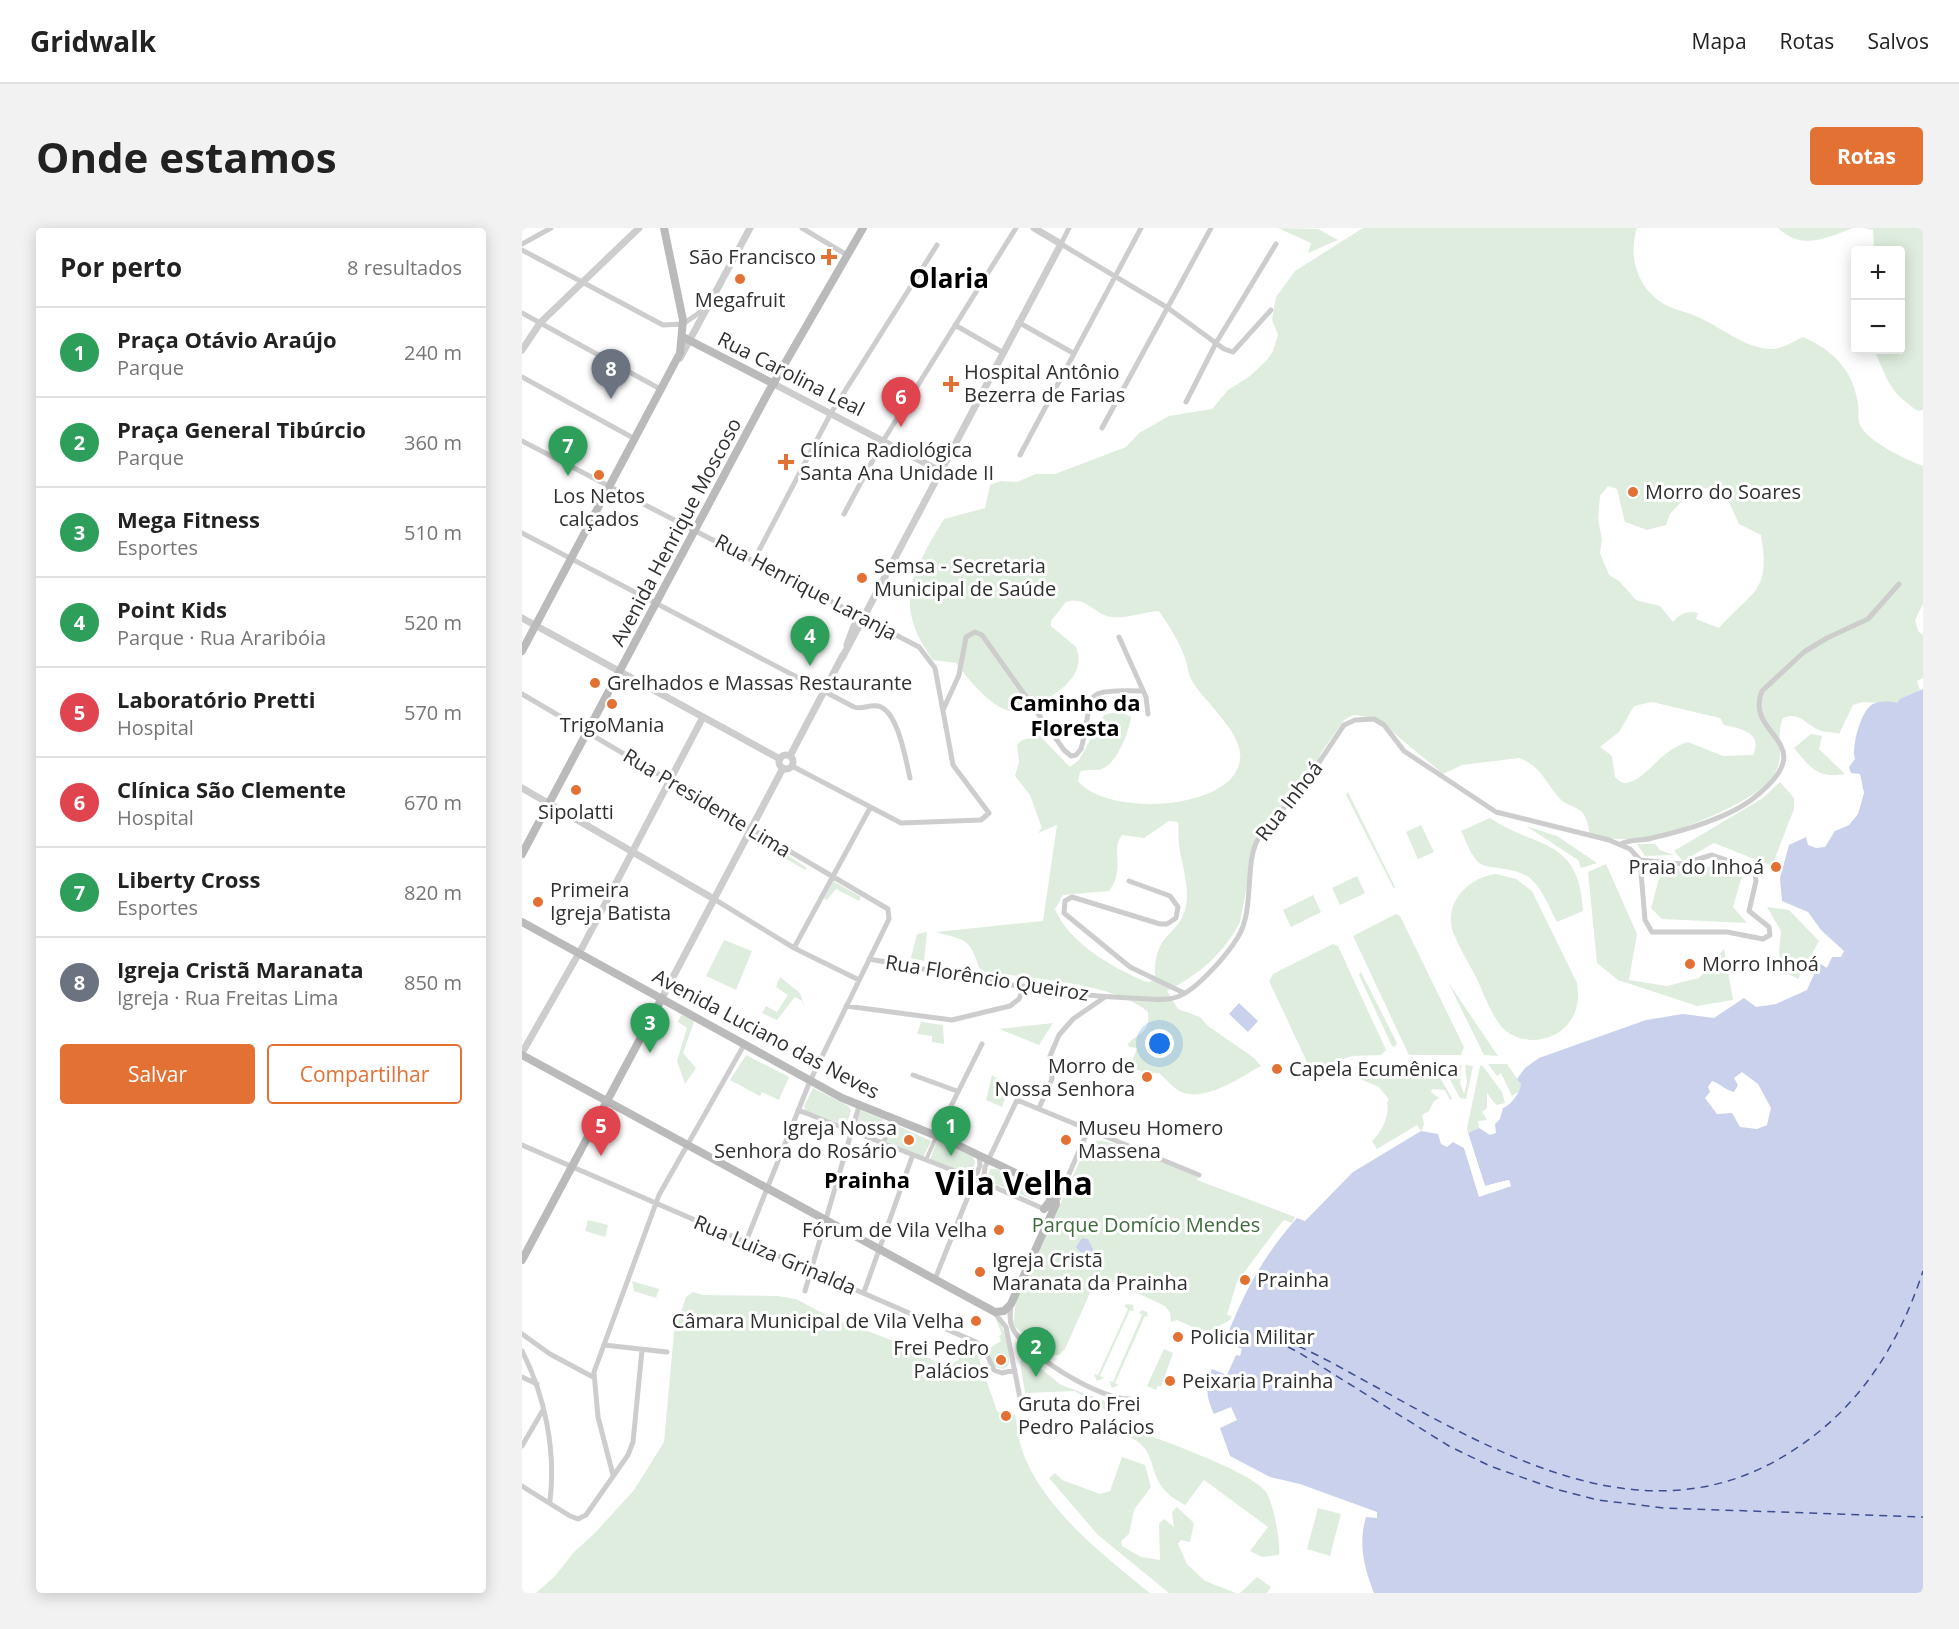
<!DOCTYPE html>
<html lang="pt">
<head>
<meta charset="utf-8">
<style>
	body { margin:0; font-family:"Open Sans",sans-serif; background:#f2f2f2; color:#222 }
	.controls { position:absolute; right:18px; top:18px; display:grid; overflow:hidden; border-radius:6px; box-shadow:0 3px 15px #0003 }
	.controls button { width:54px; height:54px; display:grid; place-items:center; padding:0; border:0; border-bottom:2px solid #e0e0e0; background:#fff; color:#222; font:30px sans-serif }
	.you { position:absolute; left:638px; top:816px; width:21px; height:21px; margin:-15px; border:4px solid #fff; border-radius:50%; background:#1a73e8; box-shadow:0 0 0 9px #1a73e833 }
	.badge { display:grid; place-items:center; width:39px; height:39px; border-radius:50%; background:#e47134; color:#fff; font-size:20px; font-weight:700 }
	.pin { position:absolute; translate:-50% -50px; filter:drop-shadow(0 2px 3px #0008) }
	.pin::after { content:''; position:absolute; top:32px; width:21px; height:18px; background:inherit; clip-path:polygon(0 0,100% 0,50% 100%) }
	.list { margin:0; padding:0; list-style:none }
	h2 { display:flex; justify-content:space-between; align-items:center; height:78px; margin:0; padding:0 24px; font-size:26px }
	h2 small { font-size:20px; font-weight:400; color:#767676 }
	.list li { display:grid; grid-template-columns:39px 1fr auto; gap:18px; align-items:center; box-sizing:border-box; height:90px; padding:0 24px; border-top:2px solid #e0e0e0 }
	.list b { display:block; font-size:22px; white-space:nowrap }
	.list p { margin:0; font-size:20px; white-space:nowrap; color:#767676 }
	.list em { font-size:20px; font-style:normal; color:#767676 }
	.actions { display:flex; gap:12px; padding:18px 24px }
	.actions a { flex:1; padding:14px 0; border:2px solid #e47134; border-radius:6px; text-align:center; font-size:21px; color:#e47134 }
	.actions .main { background:#e47134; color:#fff }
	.map { position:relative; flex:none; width:1401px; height:1365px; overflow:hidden; border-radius:6px }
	header { display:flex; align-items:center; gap:36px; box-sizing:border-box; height:84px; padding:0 30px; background:#fff; border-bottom:2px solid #e0e0e0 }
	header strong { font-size:28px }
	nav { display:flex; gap:33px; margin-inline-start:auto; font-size:21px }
	.intro { display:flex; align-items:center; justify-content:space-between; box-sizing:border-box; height:144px; padding:0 36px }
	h1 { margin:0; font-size:42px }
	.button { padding:15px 27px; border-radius:6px; background:#e47134; color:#fff; font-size:21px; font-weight:700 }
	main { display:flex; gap:36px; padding:0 36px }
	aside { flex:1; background:#fff; border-radius:6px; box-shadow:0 3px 15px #0003 }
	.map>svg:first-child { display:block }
</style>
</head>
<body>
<header>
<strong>Gridwalk</strong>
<nav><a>Mapa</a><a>Rotas</a><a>Salvos</a></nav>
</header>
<div class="intro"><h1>Onde estamos</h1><a class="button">Rotas</a></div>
<main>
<aside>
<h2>Por perto<small>8 resultados</small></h2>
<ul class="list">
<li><span class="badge" style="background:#2e9e5b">1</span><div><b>Praça Otávio Araújo</b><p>Parque</p></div><em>240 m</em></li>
<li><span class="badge" style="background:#2e9e5b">2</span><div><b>Praça General Tibúrcio</b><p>Parque</p></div><em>360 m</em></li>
<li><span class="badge" style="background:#2e9e5b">3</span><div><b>Mega Fitness</b><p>Esportes</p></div><em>510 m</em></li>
<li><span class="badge" style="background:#2e9e5b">4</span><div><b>Point Kids</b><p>Parque · Rua Araribóia</p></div><em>520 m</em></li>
<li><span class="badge" style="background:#e0444e">5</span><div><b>Laboratório Pretti</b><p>Hospital</p></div><em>570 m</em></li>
<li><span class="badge" style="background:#e0444e">6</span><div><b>Clínica São Clemente</b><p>Hospital</p></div><em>670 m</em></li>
<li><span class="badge" style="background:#2e9e5b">7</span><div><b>Liberty Cross</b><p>Esportes</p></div><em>820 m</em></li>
<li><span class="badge" style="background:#6b7280">8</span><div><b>Igreja Cristã Maranata</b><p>Igreja · Rua Freitas Lima</p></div><em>850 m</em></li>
</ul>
<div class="actions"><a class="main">Salvar</a><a>Compartilhar</a></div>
</aside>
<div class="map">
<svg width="1401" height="1365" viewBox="0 0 1401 1365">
	<rect width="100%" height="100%" fill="#fff"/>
	<!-- green -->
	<path fill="#dfedde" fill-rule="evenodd" d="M756 0 796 1 816 12 786 25 789 15Z
		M841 0H1115C1106 28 1115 60 1142 76 1154 83 1168 84 1180 91 1201 101 1223 119 1247 121 1259 122 1270 114 1281 109 1312 123 1331 142 1336 176 1337 182 1336 189 1337 195 1345 214 1383 231 1401 238V376L1393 392 1396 403 1401 407V450L1395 453 1398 462 1375 476 1341 474 1331 477 1317 506C1310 503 1303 505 1297 502 1282 496 1279 483 1261 490 1253 508 1263 525 1254 543 1240 573 1158 603 1127 609 1108 613 1087 611 1068 608 1064 570 1048 586 1034 566 1022 551 1017 537 997 530L940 537 921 546 854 490 831 487 822 492 799 525 792 543 734 610 718 694C701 727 676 747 645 763L656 781 678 789 686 798 732 830 739 838C717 850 684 874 659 864 651 860 644 851 637 845H623L608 839 615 820 607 819 606 816C617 803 628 807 626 784 590 754 510 751 464 744L457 740C448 709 443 713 414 704L521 693 535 597 516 605 520 600 508 567 493 548 497 534 495 517 500 512 518 508 548 539 557 532 582 487 598 483 609 489C607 503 596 533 582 540 574 544 566 540 558 544L556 553C585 589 711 583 718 532 722 506 684 475 672 456 666 447 666 439 663 430 657 413 647 398 637 383 620 384 606 391 589 389 573 387 565 368 544 374L529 393V398L554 419C568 454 521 473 497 485 469 482 450 455 434 435L411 432C370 377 390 344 422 291L463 280 468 257 479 253 495 254 514 246H533L604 219 617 205 647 188 690 181 706 162 728 148 745 132 751 123 756 107 750 92 754 69 773 43ZM1086 258 1095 261 1103 294 1125 302 1144 297 1148 286 1171 261 1186 260 1203 266 1217 296 1239 307C1249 366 1230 362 1197 400L1174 391 1176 385C1165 382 1158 386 1151 394L1138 378 1114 372 1097 353 1087 347 1078 325 1080 311 1076 291 1078 268ZM1130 474 1198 490 1202 497C1219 501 1241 504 1231 527L1201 528 1166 514C1139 521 1125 551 1105 555 1100 556 1096 552 1093 549L1090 528 1078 519 1097 504 1112 478ZM647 593 656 594C657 602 656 609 657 617 659 634 668 660 664 678 657 710 632 702 633 749L628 754 622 753C590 739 547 715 533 681L541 667 587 663C604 641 588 622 600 607L622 610Z
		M1256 0H1331C1304 10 1280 23 1256 0Z
		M1342 0H1401V182L1396 183C1365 162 1367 153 1352 122H1378V22H1352L1351 2Z
		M1289 506 1300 508 1297 521 1323 546C1295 551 1288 539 1272 520Z
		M1258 554 1272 570V581L1250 638 1192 615 1161 633 1152 623 1241 570Z
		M826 564 873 659 872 661 824 567Z
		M968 590C1013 621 1058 609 1061 683L1035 694C1027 680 1021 661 1008 650 991 637 963 643 955 633 948 625 944 613 939 603Z
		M899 597 912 624 896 631 884 604Z
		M1004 598 1035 608 1075 635 1059 640 1056 632Z
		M230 605 285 640 283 642 227 609Z
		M1115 616H1133L1138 622 1152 627 1123 628Z
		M1084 636 1115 706 1107 752 1145 758 1177 750 1202 721 1211 772 1175 778 1096 752 1075 735 1066 644Z
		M1183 638 1220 648 1211 679 1225 695 1140 691 1129 680 1139 643Z
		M974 646 994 651 1010 663 1055 755C1058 772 1055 789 1041 801 1023 817 990 816 976 794 967 781 961 764 954 749 946 734 937 719 931 704 921 675 947 649 974 646Z
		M835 648 843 665 818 677 810 660Z
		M311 653 339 669 337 673 314 661 305 672 302 671Z
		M791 667 799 684 769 699 761 682Z
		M1245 679 1267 682 1297 713 1276 751 1261 743 1257 724 1259 703Z
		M874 686 878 688 942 819 939 827H887L831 708Z
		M405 704 402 733 389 730 395 706Z
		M202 712 230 723 214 762 184 748Z
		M811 716 816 718 864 822 859 827 830 828 792 840 785 834 747 753 751 746Z
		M839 744 875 815 873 819 870 818 837 747Z
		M258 749 278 765 283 780 280 773 273 769 255 792 240 785 244 778 255 784 266 767 254 759Z
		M926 754 976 828 962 827Z
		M159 787 173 791 161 825 174 840 163 856 155 833 165 800 156 794Z
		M399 794 421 797 422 816 410 814V808L395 806Z
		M531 795 517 817 477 801Z
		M224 827 267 849 257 872 240 864 238 868 208 852Z
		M966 836H985L999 856 998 863 990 868 979 845 975 848Z
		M920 837H939L938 855 942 866 945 854 943 837 951 838 944 871 938 870Z
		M960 837 980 864 983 875 974 877 965 865V880L960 884 965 892 956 893 957 900 946 905 945 900 958 838Z
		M844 838 846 847 849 845 846 839 881 838 884 849 887 850 889 846 884 838H911L930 870 928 872 923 862 910 861 909 864 917 870 912 873 907 883 900 887 902 896 899 903 895 897 855 921 850 913C860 904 868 887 865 874L867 872 857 859 838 851 833 839Z
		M470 847 487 860 480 879 464 872Z
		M291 860 326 878 329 883 324 897 283 883 282 878Z
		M338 882 361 891 354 910 332 901Z
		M372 896 409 913 401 930 364 913Z
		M415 912 451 929 453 934 451 942 443 945 408 932Z
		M572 913C592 910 654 940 676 949L675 952 773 989 770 995 762 992 756 999 715 1054 705 1087 710 1088 708 1092 684 1105 655 1092 649 1094 648 1085 643 1078 576 1047 543 1121 537 1127H525L491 1097 494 1074 564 919Z
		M469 941H474L516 960 517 968 510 971 469 954 465 948Z
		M66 992 86 997 83 1009 63 1003Z
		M110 1053 137 1061 134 1070 112 1063Z
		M171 1064 181 1067 256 1068 274 1071 306 1088 382 1117 416 1135 430 1136 436 1132 442 1114 453 1119 475 1183 486 1191 493 1186C495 1198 496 1210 500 1222 520 1280 582 1328 628 1365H14L33 1348 52 1324 72 1306 112 1262 142 1214 152 1105 164 1069Z
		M605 1076 611 1077 612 1083 608 1082 578 1148 582 1150 575 1153 572 1146 576 1147 606 1081 602 1078Z
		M620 1082 625 1084 626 1089 623 1088 593 1155 597 1157 590 1160 587 1153 591 1154 620 1087 617 1085Z
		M473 1089C483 1097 492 1127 485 1139L481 1141 473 1139 466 1121 479 1113 477 1108 480 1106Z
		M642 1121 651 1125 639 1159 636 1158 634 1162 625 1158Z
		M504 1131 511 1134 539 1157 592 1176 589 1186 553 1163 503 1165 498 1133Z
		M609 1201C636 1211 729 1243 744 1264 751 1274 759 1315 757 1327L740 1329 728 1323 746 1299 682 1252 663 1277C655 1272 645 1267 640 1259 626 1239 634 1221 606 1208Z
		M600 1229 623 1237 629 1259 612 1282 607 1306 599 1313 600 1318 619 1329 638 1332 637 1296 642 1291 652 1299 650 1284 655 1279 672 1295 668 1314 659 1312 656 1316 665 1336 683 1353 714 1365H647L576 1307 527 1250 533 1245 540 1252 578 1266 588 1263Z
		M796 1280 819 1286 808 1328 785 1321Z
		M735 1349 749 1359 745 1365H718Z"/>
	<!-- water -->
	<path fill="#cad1ec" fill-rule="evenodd" d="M1401 461V1365H852C842 1339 836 1316 844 1289L855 1290V1284L778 1256 748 1249 708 1228 698 1200 715 1192 709 1179 692 1186C684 1170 683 1158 690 1141L705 1147 714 1127 718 1128 720 1121 703 1113C721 1066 741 1028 775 990L783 993 831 944 899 903 916 906 919 916 925 919 931 914 942 920 957 968 989 958 987 952 963 958 946 905 957 900 968 907 974 905 973 896 978 891 981 880C989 877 998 865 999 856L995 851 1003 840 1017 830 1124 792 1161 786 1192 790 1222 770 1234 779 1254 776 1285 762 1297 735 1305 740 1310 729H1319L1322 723 1299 702 1286 684 1260 673 1258 650 1267 617 1284 609 1286 617 1294 620 1303 619 1313 603 1327 597 1336 586 1342 565 1338 546 1329 545 1327 539 1333 531C1329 520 1339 481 1351 476 1358 473 1369 473 1375 475L1378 471ZM1220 844 1236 856 1249 880 1245 897 1235 901 1218 899 1210 885 1195 886 1183 870 1188 864 1186 859 1190 853C1199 856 1203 862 1212 864L1216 857 1212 850Z
		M717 775 736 793 726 804 707 786Z
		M560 1010 566 1011 572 1023 569 1029 570 1039 568 1041 558 1032 564 1025 558 1024 554 1019Z"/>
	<!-- pier -->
	<path fill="#fff" d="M945 902 963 958 987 952 989 958 957 969 941 916 945 919 959 965 986 956 966 962 960 960 943 906Z"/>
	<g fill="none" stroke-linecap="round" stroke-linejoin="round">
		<!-- ferry -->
		<path stroke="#3d4e92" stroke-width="1.5" stroke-dasharray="8 6" stroke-linecap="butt" d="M737 1104C780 1116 817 1139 856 1160 982 1229 1127 1313 1267 1225 1336 1182 1376 1119 1401 1043
			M741 1106 776 1124 927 1218 968 1238 1033 1261 1076 1272 1142 1280 1401 1289"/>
		<!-- pedestrian -->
		<path stroke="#cdcdcd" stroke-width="4" d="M404 932 414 909"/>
		<!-- minor -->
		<path stroke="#cdcdcd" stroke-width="5" d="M280 0 325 27
			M547 0 539 16 646 80 702 121 711 124 749 82
			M0 16 29 0
			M0 22 141 97 161 96 184 80
			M0 85 140 162
			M496 94 551 125
			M433 97 480 124
			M0 149 113 211
			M664 174 694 115 754 16
			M580 200 689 0
			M0 213 397 419 413 440 431 537 467 585 459 592 379 595 270 538
			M498 227 619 0
			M322 286 361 213 494 0
			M0 305 332 479C341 482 347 476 356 478 376 482 384 533 388 550
			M232 332 309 185 415 17
			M597 409 624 469 626 486
			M0 466 366 681 367 691 288 853 223 1016
			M421 482 437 447 444 409 453 404 460 407 542 522 549 528 554 527 559 521C574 464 554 462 621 463
			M1099 616C1108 611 1120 613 1130 610 1161 603 1209 589 1233 569 1303 513 1221 509 1240 463L1282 424 1305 410 1346 391 1377 356
			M607 653 648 668 656 679 654 690 645 696H638L550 669 543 673 542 685 608 739 662 765
			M192 671 272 720 337 752
			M272 720 348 580
			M347 731C433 746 522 767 609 770 624 770 641 774 655 769 675 762 705 727 716 709 733 682 722 636 736 611L786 551 822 497 833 492 852 491 862 497 882 523 974 584 1087 612 1108 621 1118 632 1123 692 1130 704H1205L1241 711 1248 707 1247 699 1227 683 1234 653 1233 646 1228 640 1190 627 1160 636 1118 632
			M324 778 430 792 488 778 497 771 502 758
			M391 847 435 863
			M517 880 530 851 528 828 537 807 551 791 583 769
			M276 882 461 954 522 981 529 980 534 976 567 900
			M414 908 460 816
			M361 916 370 891
			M0 917 454 1114 462 1120 472 1142 480 1145 493 1142
			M461 954 463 939 495 872 677 947
			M413 1051 453 951 458 937 457 928
			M283 1063 337 878
			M342 1064 390 929
			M489 1076C488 1084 487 1092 490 1099 502 1126 580 1173 608 1171
			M471 1083 484 1099 500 1180
			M0 1106 28 1126 71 1149
			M82 1117 145 1124
			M0 1123C23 1168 34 1222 28 1273
			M501 1123 513 1125
			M0 1149 15 1156
			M0 1218 21 1182
			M91 1247 76 1189 72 1144 137 967 222 817
			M0 1258 48 1288 56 1291 64 1287 106 1227 111 1214 120 1122"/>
		<!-- tertiary -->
		<path stroke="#cdcdcd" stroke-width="7" d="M0 122 18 95 117 0
			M158 130 228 0
			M252 156 418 243
			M0 390 258 531
			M325 417 332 398 340 390
			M320 430 539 16 512 0
			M257 534a7 7 0 1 1 14 0a7 7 0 1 1-14 0Z
			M268 528 321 427
			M0 560 192 671
			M140 770 261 540
			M0 825 61 718 181 489"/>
		<!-- secondary -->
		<path stroke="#bababa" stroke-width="8" d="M161 109 252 156
			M0 423 158 125 161 92 142 0
			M0 626 247 163 341 0
			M0 694 320 870 425 912 529 962
			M0 827 473 1084 482 1083 489 1076 534 976 529 962
			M522 981 528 973 529 964
			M0 1032 140 770"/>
	</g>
	<!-- markers -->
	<g fill="#e47134" stroke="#fff" stroke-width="2">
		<path d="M304 20h6v6h6v6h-6v6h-6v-6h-6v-6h6z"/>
		<circle cx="218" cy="51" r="6"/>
		<path d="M426 147h6v6h6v6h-6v6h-6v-6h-6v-6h6z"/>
		<path d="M261 225h6v6h6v6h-6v6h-6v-6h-6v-6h6z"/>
		<circle cx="77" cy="247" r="6"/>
		<circle cx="1111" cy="264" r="6"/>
		<circle cx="340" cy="350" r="6"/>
		<circle cx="73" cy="455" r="6"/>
		<circle cx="90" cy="476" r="6"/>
		<circle cx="54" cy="562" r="6"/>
		<circle cx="1254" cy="639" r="6"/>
		<circle cx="16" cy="674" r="6"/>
		<circle cx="1168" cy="736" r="6"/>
		<circle cx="755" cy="841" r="6"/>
		<circle cx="625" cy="849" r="6"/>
		<circle cx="387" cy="912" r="6"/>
		<circle cx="544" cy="912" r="6"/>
		<circle cx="477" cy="1002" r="6"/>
		<circle cx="458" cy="1044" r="6"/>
		<circle cx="723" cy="1052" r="6"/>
		<circle cx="454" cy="1093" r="6"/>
		<circle cx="656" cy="1109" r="6"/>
		<circle cx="479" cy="1132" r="6"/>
		<circle cx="648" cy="1153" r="6"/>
		<circle cx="484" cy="1188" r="6"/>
	</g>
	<g text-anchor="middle" stroke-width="6" stroke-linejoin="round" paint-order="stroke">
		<!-- poi labels -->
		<g font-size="20" fill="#303030" stroke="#fff" text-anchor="start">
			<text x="294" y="36" text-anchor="end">São Francisco</text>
			<text x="218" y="79" text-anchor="middle">Megafruit</text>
			<text x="442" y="151">Hospital Antônio<tspan x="442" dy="23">Bezerra de Farias</tspan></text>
			<text x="278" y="229">Clínica Radiológica<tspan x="278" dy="23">Santa Ana Unidade II</tspan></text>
			<text x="1123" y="271">Morro do Soares</text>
			<text x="77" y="275" text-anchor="middle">Los Netos<tspan x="77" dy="23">calçados</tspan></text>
			<text x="352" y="345">Semsa - Secretaria<tspan x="352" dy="23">Municipal de Saúde</tspan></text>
			<text x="85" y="462">Grelhados e Massas Restaurante</text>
			<text x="90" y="504" text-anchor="middle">TrigoMania</text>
			<text x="54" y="591" text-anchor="middle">Sipolatti</text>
			<text x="1242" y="646" text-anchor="end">Praia do Inhoá</text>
			<text x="28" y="669">Primeira<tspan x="28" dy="23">Igreja Batista</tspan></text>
			<text x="1180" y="743">Morro Inhoá</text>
			<text x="613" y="845" text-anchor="end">Morro de<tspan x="613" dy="23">Nossa Senhora</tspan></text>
			<text x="767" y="848">Capela Ecumênica</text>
			<text x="375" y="907" text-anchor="end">Igreja Nossa<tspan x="375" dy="23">Senhora do Rosário</tspan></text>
			<text x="556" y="907">Museu Homero<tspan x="556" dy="23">Massena</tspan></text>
			<text x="465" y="1009" text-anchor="end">Fórum de Vila Velha</text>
			<text x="470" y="1039">Igreja Cristã<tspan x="470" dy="23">Maranata da Prainha</tspan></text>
			<text x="735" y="1059">Prainha</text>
			<text x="442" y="1100" text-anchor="end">Câmara Municipal de Vila Velha</text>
			<text x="668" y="1116">Policia Militar</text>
			<text x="467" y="1127" text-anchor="end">Frei Pedro<tspan x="467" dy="23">Palácios</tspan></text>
			<text x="660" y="1160">Peixaria Prainha</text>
			<text x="496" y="1183">Gruta do Frei<tspan x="496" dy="23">Pedro Palácios</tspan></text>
		</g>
		<!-- street labels -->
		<g font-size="20" fill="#303030" stroke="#fff">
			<text transform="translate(269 146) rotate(27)" y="7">Rua Carolina Leal</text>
			<text transform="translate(154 304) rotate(-62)" y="7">Avenida Henrique Moscoso</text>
			<text transform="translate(284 359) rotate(28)" y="7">Rua Henrique Laranja</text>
			<text transform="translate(767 573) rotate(-52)" y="7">Rua Inhoá</text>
			<text transform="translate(185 575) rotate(31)" y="7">Rua Presidente Lima</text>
			<text transform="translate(465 750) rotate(9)" y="7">Rua Florêncio Queiroz</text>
			<text transform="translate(244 806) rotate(28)" y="7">Avenida Luciano das Neves</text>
			<text transform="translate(253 1027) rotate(23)" y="7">Rua Luiza Grinalda</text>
		</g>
		<!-- park labels -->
		<g font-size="20" fill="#3f6c3d" stroke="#fff">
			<text x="624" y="1004">Parque Domício Mendes</text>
		</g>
		<!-- quarter labels -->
		<g font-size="22" font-weight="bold" fill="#000" stroke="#fff">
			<text x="553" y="483">Caminho da<tspan x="553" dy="25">Floresta</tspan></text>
			<text x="345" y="960">Prainha</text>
		</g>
		<!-- district labels -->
		<g font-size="26" font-weight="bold" fill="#000" stroke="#fff">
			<text x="427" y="60">Olaria</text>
		</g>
		<!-- town labels -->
		<g font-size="32" font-weight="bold" fill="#000" stroke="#fff">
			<text x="492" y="967">Vila Velha</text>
		</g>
	</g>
</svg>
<div class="controls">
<button>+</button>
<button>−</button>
</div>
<div class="you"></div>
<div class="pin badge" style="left:429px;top:928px;background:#2e9e5b">1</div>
<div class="pin badge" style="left:514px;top:1149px;background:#2e9e5b">2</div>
<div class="pin badge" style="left:128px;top:825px;background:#2e9e5b">3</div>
<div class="pin badge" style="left:288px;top:438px;background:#2e9e5b">4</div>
<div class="pin badge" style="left:79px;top:928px;background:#e0444e">5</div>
<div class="pin badge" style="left:379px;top:199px;background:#e0444e">6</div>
<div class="pin badge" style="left:46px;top:248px;background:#2e9e5b">7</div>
<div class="pin badge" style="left:89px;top:171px;background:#6b7280">8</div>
</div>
</main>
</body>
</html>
